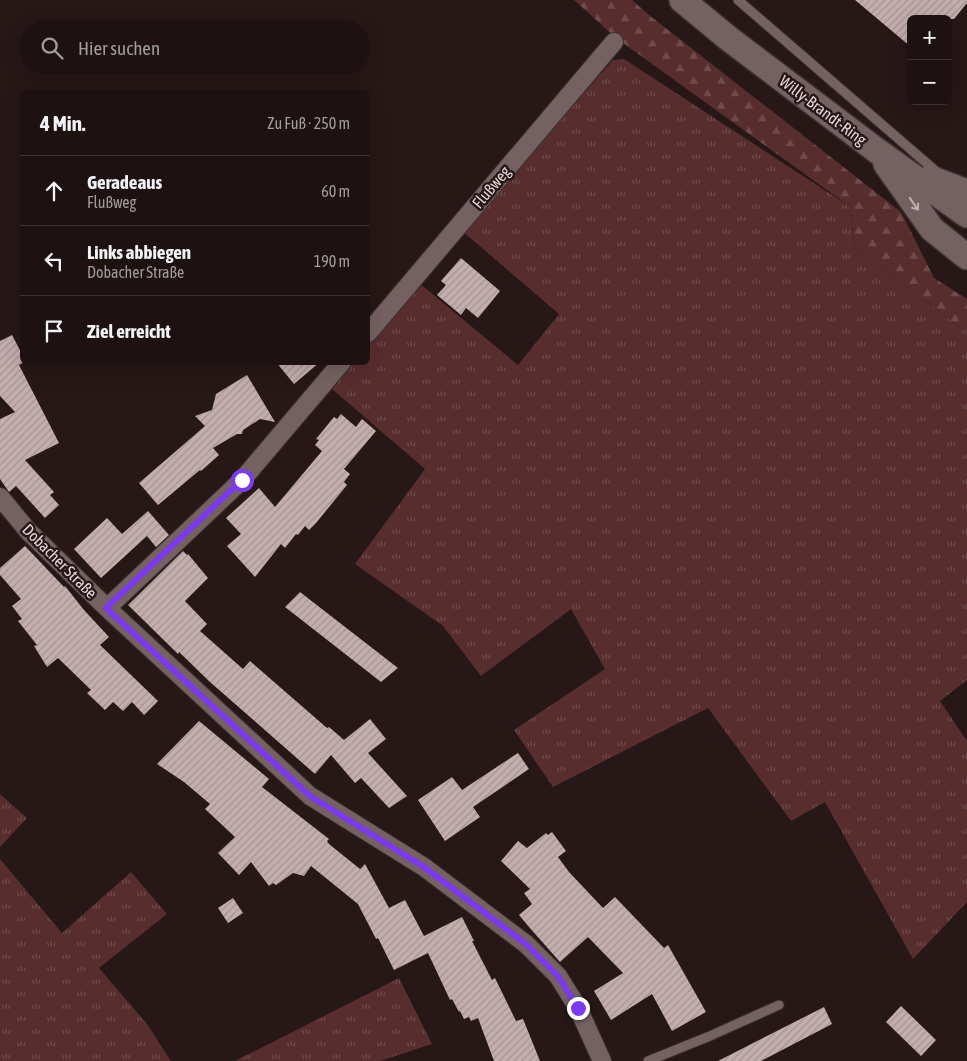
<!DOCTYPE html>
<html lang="de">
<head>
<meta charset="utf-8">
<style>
	body { margin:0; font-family:"Asap Condensed",sans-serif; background:#2a1f1f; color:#f1f3f6 }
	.controls { position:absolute; right:15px; top:15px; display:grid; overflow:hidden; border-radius:8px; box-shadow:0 5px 20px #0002 }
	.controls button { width:45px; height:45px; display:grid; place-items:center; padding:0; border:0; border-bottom:1px solid #3b3131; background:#1d1111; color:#f1f3f6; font:25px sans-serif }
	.stop { position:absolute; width:15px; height:15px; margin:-11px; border:4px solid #7c3aed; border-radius:50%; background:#fff }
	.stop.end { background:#7c3aed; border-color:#fff; box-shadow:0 1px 5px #0008 }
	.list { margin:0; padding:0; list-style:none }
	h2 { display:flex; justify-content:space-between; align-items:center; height:65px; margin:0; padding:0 20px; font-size:21px }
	h2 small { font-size:16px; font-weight:400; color:#a09d9f }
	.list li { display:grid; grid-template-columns:32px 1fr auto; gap:15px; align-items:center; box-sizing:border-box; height:70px; padding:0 20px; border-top:1px solid #3b3131 }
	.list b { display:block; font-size:19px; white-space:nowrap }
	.list p { margin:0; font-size:16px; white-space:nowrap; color:#a09d9f }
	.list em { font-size:16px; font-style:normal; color:#a09d9f }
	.icon { flex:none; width:28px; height:28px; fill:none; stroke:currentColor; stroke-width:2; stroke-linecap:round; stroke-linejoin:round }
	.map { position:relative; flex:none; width:967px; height:1061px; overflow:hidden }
	.search { position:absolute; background:#1d1111; box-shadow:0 5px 20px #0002; left:20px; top:20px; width:350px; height:55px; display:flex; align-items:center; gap:12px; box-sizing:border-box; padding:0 18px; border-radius:28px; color:#a09d9f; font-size:19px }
	.panel { position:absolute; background:#1d1111; box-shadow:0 5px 20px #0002; left:20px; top:90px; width:350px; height:275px; border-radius:8px }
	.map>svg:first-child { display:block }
</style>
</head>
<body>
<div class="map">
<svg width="967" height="1061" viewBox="0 0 967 1061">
	<defs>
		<pattern id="grass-tufts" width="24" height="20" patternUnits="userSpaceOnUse" patternTransform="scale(1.25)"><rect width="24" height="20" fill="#572d2e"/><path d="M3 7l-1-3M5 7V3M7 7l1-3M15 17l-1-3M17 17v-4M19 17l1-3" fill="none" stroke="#6f4b4c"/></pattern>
		<pattern id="forest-firs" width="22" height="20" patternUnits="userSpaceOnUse" patternTransform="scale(1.25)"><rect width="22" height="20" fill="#572d2e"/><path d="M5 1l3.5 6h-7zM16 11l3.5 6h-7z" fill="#6f4b4c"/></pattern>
		<pattern id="building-hatch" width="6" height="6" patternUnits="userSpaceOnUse" patternTransform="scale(1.25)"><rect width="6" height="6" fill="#c4adad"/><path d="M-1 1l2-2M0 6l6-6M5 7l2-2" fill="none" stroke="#a49292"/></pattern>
	</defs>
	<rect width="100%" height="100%" fill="#271717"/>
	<!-- grass -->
	<path fill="url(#grass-tufts)" d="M624 59 849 206 855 247 967 333V680L940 701 967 741V902L913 959 825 802 791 821 708 708 553 787 514 730 605 669 571 609 481 676 443 626 355 564 425 469 332 389 353 363 368 362V345L419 283 518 365 559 314 461 230 613 60Z
		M0 794 27 818 0 847Z
		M0 859 62 933 131 872 167 914 99 968 147 1024 171 1061H0Z
		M399 978 432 1044 380 1061H235Z"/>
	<!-- forest -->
	<path fill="url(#forest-firs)" d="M574 0H632L649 15 901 212 934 278 967 299V333L855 247 849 206 616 38Z"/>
	<!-- building -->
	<path fill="url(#building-hatch)" d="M855 0H967V3L954 19H911V47Z
		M461 258 500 291 478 318 466 308 461 315 437 295 446 285 441 281Z
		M12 335 22 354V362H24L19 365 59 443 25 460 54 492 50 495 59 505 45 518 16 486 9 492 0 479V419L15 412 0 396V341Z
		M276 362H320L294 384Z
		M247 375 275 422 260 419 243 430 242 434H237L213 448 219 455 201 471 200 470 158 505 139 483 205 426 195 416 212 410 216 394Z
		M341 414 356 427 362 419 376 431 344 469 350 474 344 482 347 485 316 523 309 530 305 526 298 535 296 534 285 548 281 544 255 577 227 546 241 534 226 518 259 488 275 507 322 451 315 445 319 440 316 439 334 417 337 419Z
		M148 511 169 535 156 547 147 536 101 578 74 549 107 518 122 534Z
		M25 546 64 587 65 586 84 610 109 637 100 645 158 701 144 715 132 702 123 711 113 702 105 710 87 693 91 690 58 658 47 667 34 646 37 645 18 621 22 619 12 606 21 599 0 575V568Z
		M183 551 187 555 188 554 208 578 185 601 207 624 200 631 243 669 250 661 327 728 329 727 344 740 370 719 386 739 368 753 407 796 389 808 361 778 355 783 331 755 315 774 210 682 179 652 178 654 128 605Z
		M300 592 398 668 381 682 285 607Z
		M199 721 269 779 262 787 329 839 327 841 329 844 360 869 365 864 389 908 405 900 424 936 462 917 474 941H472L492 980 495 978 516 1021 523 1019 540 1061H494L478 1018 471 1021 469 1017 464 1019 460 1011 459 1012 452 999 450 1000 428 953 394 970 378 938 376 939 358 904 311 866 304 876 293 873 276 885 273 883 269 886 251 862 239 875 218 853 235 837 205 809 210 804 184 782 157 764Z
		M518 753 529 769 473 807 480 817 445 841 418 800 452 777 462 790Z
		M552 832 566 851 558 857 569 872 603 908 615 897 664 948 668 945 706 1012 672 1031 652 994 611 1020 594 991 623 973 588 937 560 962 529 927 519 915 532 904 524 893 530 889 501 861 518 841 527 848 546 833 548 835Z
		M233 898 243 913 228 923 218 908Z
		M901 1006 936 1040 921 1056 886 1022Z
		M824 1007 832 1024 761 1061H718Z"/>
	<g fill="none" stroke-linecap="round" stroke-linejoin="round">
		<!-- lane casing -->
		<g stroke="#3e3232" stroke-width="11">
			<path id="lane" d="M738 0 938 173
				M648 1061 710 1036 779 1005"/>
		</g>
		<!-- street casing -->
		<g stroke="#3e3232" stroke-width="20">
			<path id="street" d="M368 333 614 42
				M0 497 29 532 107 608 310 796 424 867 526 944 558 976 578 1008 602 1061
				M107 608 242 480 342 362"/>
		</g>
		<!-- secondary casing -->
		<g stroke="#3e3232" stroke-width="28">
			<path id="secondary" d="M682 0 728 38 876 150 967 215
				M886 164 932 229 967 257
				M930 178 967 192"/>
		</g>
		<!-- lane -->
		<use href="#lane" stroke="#756161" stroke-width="9"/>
		<!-- street -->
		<use href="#street" stroke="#756161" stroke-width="18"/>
		<!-- secondary -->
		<use href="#secondary" stroke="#756161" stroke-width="25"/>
	</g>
	<!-- one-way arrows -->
	<defs><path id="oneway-shaft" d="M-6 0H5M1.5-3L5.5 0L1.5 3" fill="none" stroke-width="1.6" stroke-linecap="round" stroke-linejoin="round" transform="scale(1.25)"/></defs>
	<use stroke="#bcaeae" href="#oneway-shaft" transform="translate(914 204) rotate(55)"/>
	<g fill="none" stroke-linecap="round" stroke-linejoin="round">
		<!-- route -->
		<path stroke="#7c3aed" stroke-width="6" d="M242 480 106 608 310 796 424 867 526 944 558 976 578 1008"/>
	</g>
	<g text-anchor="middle" stroke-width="5" stroke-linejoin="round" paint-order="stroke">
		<!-- street labels -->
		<g font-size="16" fill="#e3d7d7" stroke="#271717">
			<text transform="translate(823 110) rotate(37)" y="6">Willy-Brandt-Ring</text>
			<text transform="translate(491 187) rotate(-50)" y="6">Flußweg</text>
			<text transform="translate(60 561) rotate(45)" y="6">Dobacher Straße</text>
		</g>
	</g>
</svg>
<div class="controls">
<button>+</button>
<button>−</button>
</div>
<div class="stop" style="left:242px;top:480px"></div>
<div class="stop end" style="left:578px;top:1008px"></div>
<div class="search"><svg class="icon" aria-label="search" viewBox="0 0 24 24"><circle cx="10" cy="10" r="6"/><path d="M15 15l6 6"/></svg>Hier suchen</div>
<section class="panel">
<h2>4 Min.<small>Zu Fuß · 250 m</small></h2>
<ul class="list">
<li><svg class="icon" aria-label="ahead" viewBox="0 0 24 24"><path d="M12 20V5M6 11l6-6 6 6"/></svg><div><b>Geradeaus</b><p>Flußweg</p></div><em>60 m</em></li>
<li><svg class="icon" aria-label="left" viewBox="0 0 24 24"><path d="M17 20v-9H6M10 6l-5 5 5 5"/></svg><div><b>Links abbiegen</b><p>Dobacher Straße</p></div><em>190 m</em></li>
<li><svg class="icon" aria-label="arrive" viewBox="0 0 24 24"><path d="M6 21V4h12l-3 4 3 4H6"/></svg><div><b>Ziel erreicht</b></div></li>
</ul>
</section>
</div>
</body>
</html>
